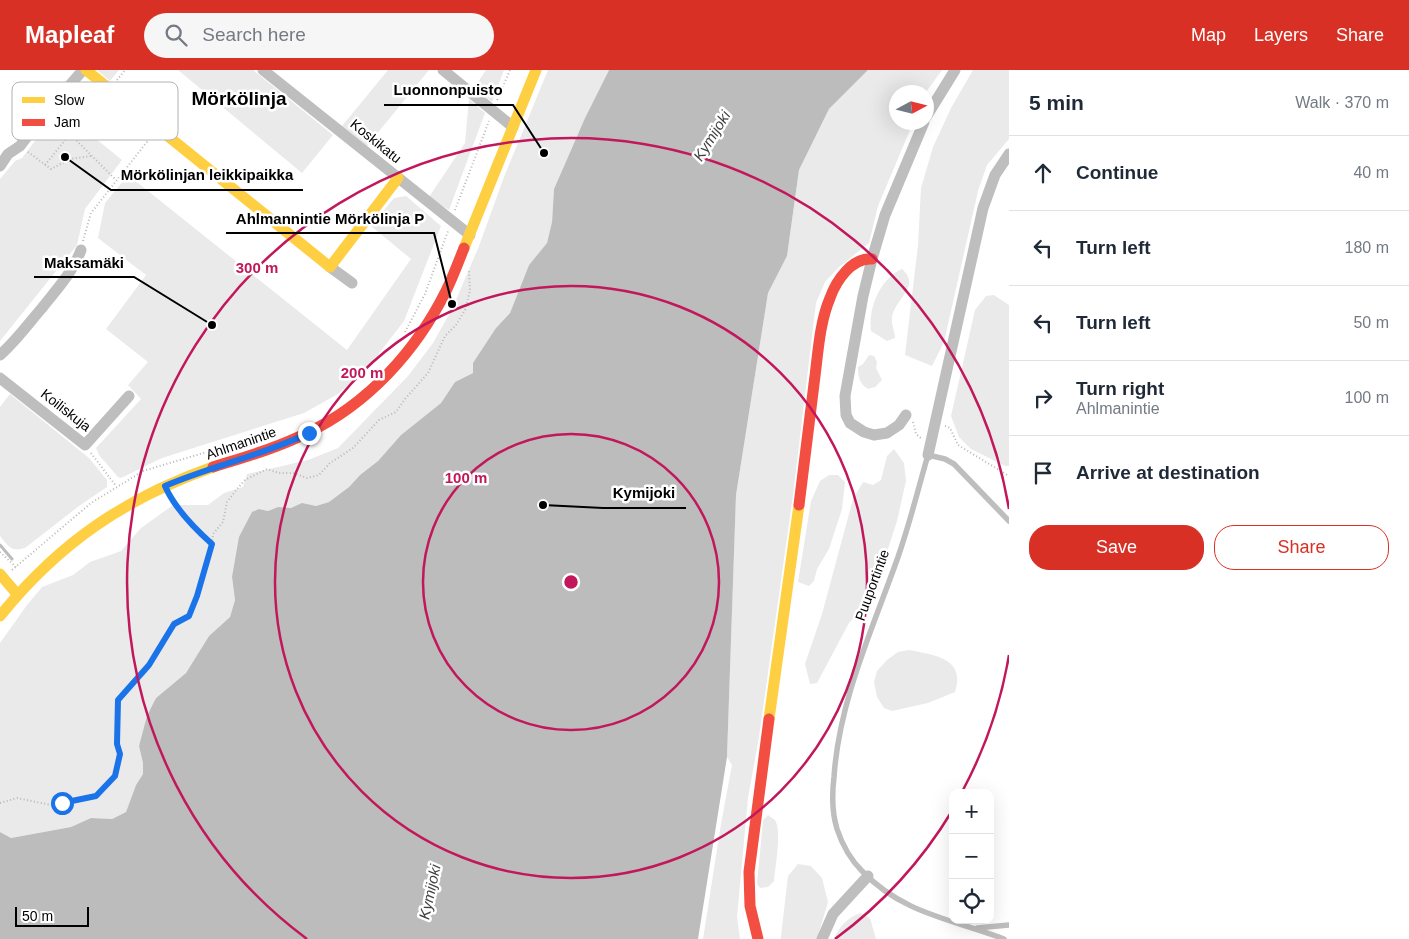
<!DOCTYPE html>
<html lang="en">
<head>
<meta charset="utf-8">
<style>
	body { margin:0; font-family:Helvetica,sans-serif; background:#f6f6f7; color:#1f2937 }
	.controls { position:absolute; right:15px; bottom:15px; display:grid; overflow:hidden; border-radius:10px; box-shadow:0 5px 20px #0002 }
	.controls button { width:45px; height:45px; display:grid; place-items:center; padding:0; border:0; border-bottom:1px solid #e0e1e3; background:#fff; color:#1f2937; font:25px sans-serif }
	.compass { position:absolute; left:889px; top:15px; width:45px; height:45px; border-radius:50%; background:#fff; box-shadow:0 5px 20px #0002; rotate:83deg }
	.scale { position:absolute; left:15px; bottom:12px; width:74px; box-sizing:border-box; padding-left:5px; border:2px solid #000; border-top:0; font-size:14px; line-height:18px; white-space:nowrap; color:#000; -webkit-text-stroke:4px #fff; paint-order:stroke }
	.stop { position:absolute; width:15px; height:15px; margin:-11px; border:4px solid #1a73e8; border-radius:50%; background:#fff }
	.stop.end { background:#1a73e8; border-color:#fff; box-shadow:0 1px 5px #0008 }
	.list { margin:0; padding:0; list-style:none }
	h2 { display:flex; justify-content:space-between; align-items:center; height:65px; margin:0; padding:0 20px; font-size:21px }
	h2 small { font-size:16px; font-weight:400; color:#747a83 }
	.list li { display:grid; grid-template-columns:32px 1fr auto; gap:15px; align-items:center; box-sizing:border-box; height:75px; padding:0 20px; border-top:1px solid #e0e1e3 }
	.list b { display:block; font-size:19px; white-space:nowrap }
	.list p { margin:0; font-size:16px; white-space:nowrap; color:#747a83 }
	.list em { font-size:16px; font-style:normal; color:#747a83 }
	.actions { display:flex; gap:10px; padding:15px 20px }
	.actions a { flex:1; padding:11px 0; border:1px solid #d93025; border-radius:20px; text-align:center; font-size:18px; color:#d93025 }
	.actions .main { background:#d93025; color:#fff }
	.icon { flex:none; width:28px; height:28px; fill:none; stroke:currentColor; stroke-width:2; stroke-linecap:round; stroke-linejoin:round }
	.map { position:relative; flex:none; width:1009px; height:869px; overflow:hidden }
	header { display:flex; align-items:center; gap:30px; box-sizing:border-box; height:70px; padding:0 25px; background:#d93025; color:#fff }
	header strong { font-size:24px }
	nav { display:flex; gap:28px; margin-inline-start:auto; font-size:18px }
	.search { width:350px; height:45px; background:#f6f6f7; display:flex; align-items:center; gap:12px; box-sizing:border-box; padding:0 18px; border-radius:28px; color:#747a83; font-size:19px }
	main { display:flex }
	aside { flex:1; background:#fff }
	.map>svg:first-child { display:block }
</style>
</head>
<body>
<header>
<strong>Mapleaf</strong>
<div class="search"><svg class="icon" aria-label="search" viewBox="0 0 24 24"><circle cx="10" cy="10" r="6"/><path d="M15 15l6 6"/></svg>Search here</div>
<nav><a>Map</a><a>Layers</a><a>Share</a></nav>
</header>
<main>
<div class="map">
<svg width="1009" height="869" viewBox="0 0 1009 869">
	<rect width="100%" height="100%" fill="#fff"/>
	<!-- green -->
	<path fill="#eaeaea" d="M97 0H119L110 11Z
		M178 0H253L333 65 302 103Z
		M388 0H429L367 76 342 56Z
		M486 0H504L492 32 474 18Z
		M548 0H609L585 48 554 119 552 152 547 173 529 195 510 243 496 258 473 303 455 312 441 333 401 365 378 391 360 405 349 417 329 432 316 436 302 434 291 438 278 437 268 441 259 439 232 507 235 530 230 547 209 566 186 603 156 628 139 676 143 693V704L136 715 126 742 112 749 91 748 71 757 11 768 0 762V573L27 535 42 517 73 505 90 492 121 481 141 458 173 435H208L224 423 243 417 247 404 308 390 338 378 408 306 433 273 453 237 479 176 504 107Z
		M868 0H942L926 22H896V52L913 53 878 136 869 173 839 197 825 212 816 233 793 425 759 667 748 728 737 847 740 869H703L721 754 732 695 727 687 736 425 768 223 787 186 799 100 829 39Z
		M973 0H1009V69L987 95 978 121 944 272 932 296 905 285 918 175 921 118 933 77 951 38Z
		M469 29 485 43 449 140 429 127 465 73Z
		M59 39 122 90 85 139 77 175 0 271V109L15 91 22 88Z
		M128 105 347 280 411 189 371 156 394 128 406 126 441 156 404 251 377 286 354 310 338 324 304 343 162 388 121 408 118 407 99 385 96 378 141 329 128 315 148 292 106 259 146 205 98 168 105 133Z
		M902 199C922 217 894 229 892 248 891 254 895 262 895 268L887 271 871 261C868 238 880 209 902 199Z
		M994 225 1009 235V396H1005L971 379 959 367 951 346 975 240 986 226Z
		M869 285 874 286 877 292 876 298 882 310 875 317 868 319C859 313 858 307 858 297L863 294Z
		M10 324 89 388 107 410V417L79 436 25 478C11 482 9 477 0 466V337Z
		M894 379 904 393 906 411 897 451 872 528 849 553 817 613 810 614 805 594 822 544 853 429 863 412 873 415 881 410 887 386Z
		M829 405H838L845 412 842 439 829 479 817 499 814 511 809 516 798 512 811 431 820 411Z
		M909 580C934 585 966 588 955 622L928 633 892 641 884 638 877 627 874 612 877 601 887 590 898 582Z
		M768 745C770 747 773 748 775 750 782 761 775 798 774 811L768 817 760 818 757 814 763 750Z
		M798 794 811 796 822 808 828 832 817 869H781V866L788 806Z
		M860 843 870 848 876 869H834C839 856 848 848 860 843Z"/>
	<!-- water -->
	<path fill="#bcbcbc" d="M609 0H868L829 39 799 100 787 186 768 223 736 425 727 687 698 869H0V762L11 768 71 757 91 748 112 749 126 742 136 715 143 704V693L139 676 147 646 156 628 186 603 209 566 230 547 235 530 232 507 239 467 252 442 259 439 268 441 278 437 291 438 302 433 316 436 329 432 349 417 360 405 378 391 401 365 441 333 455 312 473 303V293L496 258 510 243 529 195 547 173 552 152 554 119 585 48Z"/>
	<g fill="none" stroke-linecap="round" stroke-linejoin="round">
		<!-- stream -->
		<path stroke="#bcbcbc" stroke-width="3" d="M0 475 12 489"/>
		<!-- path -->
		<path stroke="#b8b8b8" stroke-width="2" stroke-dasharray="1 2.5" stroke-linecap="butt" d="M117 10 125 0
			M497 30 510 0
			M28 82 51 99 70 89 91 86
			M45 95 70 64 116 110
			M455 140 489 51
			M83 171 91 143 150 68
			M405 262 425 224 448 161
			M913 352 916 364 922 369
			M945 356 950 358 958 375 1009 406
			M91 383 116 416
			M212 474 213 464 223 452 227 432 237 419 245 410 267 399 279 403H293L307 408 319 405 330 393 353 378 379 350 396 342 405 329 428 303 445 266 456 255 465 240 470 221 469 200
			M0 482 16 497
			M12 500 91 433 143 401 271 363
			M0 733 17 728 56 736 96 726 115 706 120 684 117 674 118 630 149 595 174 554 189 546 212 474 198 461 170 428"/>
		<!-- lane -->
		<path stroke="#bebebe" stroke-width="5.5" d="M977 858 1009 855
			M1004 869C952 849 903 844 862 801 851 790 842 774 837 759 832 743 832 724 834 707 839 630 873 558 898 487 910 453 918 419 928 385L945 389 954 394 1009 451"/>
		<!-- street -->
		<path stroke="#bebebe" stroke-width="11" d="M263 0 470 165
			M443 0 513 57
			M926 47 955 0
			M0 96 8 84 20 76 43 46 83 0
			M330 197 352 213
			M0 285C16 271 28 254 42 238 56 220 73 202 81 180
			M0 308 85 375 129 326
			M906 345 899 355 887 363 874 365 864 362 850 353 846 345 845 326 863 226 872 189 885 145 924 52
			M928 385 983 138 995 105 1009 84
			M822 869 833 844 868 806"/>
		<!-- slow -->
		<path stroke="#ffcf43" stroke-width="11" d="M86 0 330 197 398 108
			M464 178 536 0
			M0 504 17 524
			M0 546C59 473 125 428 213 397
			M769 649 799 435"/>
		<!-- jam -->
		<path stroke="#f24e42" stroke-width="11" d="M213 397C245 387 277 378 307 363 368 334 416 281 446 221 453 207 458 193 464 178
			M799 435C804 394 809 354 814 314 818 285 819 254 830 228 836 211 852 187 872 189
			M758 869 750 836 749 802 769 649"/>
	</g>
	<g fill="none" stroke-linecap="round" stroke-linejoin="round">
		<!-- route -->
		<path stroke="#1a73e8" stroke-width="6" d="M62 733 96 726 115 706 120 684 117 674 118 630 149 595 174 554 189 546 197 526 212 474C194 458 175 439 165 416 212 396 263 385 309 363"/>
	</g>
	<!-- distance rings -->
	<g fill="none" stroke="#c2185b" stroke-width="2.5">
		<circle cx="571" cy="512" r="148"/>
		<circle cx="571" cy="512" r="296"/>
		<path d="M1009 585A444 444 0 0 1 963 720M952 741A444 444 0 0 1 835 869M307 869A444 444 0 1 1 1009 439"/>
	</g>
	<g text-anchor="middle" stroke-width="5" stroke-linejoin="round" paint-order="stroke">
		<!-- street labels -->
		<g font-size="14" fill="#000" stroke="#fff">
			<text transform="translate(376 71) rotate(39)" y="5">Koskikatu</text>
			<text transform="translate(66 340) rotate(38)" y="5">Koiliskuja</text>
			<text transform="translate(241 373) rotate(-19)" y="5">Ahlmanintie</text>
			<text transform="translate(872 515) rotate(-70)" y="5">Puuportintie</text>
		</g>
		<!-- water labels -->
		<g font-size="15" font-style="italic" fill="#414141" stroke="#fff">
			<text transform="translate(712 66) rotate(-58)" y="5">Kymijoki</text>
			<text transform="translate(430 822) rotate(-78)" y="5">Kymijoki</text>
		</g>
		<!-- district labels -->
		<g font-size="19" font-weight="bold" fill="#000" stroke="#fff">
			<text x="239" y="35">Mörkölinja</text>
		</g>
	</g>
	<!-- legend -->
	<rect x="12" y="12" width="166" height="58" rx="8" fill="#fff" stroke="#b2b2b2" stroke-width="1"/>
	<rect x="22" y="27" width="23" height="6" fill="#ffcf43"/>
	<rect x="22" y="49" width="23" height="7" fill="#f24e42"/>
	<g font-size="14" fill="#000">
		<text x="54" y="35">Slow</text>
		<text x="54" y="57">Jam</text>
	</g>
	<circle cx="571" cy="512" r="8" fill="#c2185b" stroke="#fff" stroke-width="2.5"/>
	<g font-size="15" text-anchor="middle" font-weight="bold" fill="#c2185b" stroke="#fff" stroke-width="5" stroke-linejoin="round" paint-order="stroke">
		<text x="257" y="203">300 m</text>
		<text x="362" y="308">200 m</text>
		<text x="466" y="413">100 m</text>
	</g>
	<!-- callouts -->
	<path fill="none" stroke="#000" stroke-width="2" d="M544 83L513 35H384M65 87L111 120H303M452 234L434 163H226M212 255L134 207H34M543 435L603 438H686"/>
	<g fill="#000" stroke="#fff" stroke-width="2">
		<circle cx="544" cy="83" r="5"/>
		<circle cx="65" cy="87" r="5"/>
		<circle cx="452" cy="234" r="5"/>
		<circle cx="212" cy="255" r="5"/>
		<circle cx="543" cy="435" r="5"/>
	</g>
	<g font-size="15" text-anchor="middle" font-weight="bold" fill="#000" stroke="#fff" stroke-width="5" stroke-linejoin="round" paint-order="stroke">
		<text x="448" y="25">Luonnonpuisto</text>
		<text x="207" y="110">Mörkölinjan leikkipaikka</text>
		<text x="330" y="154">Ahlmannintie Mörkölinja P</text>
		<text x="84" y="198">Maksamäki</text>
		<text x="644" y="428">Kymijoki</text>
	</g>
</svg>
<div class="controls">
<button>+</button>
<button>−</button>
<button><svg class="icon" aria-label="locate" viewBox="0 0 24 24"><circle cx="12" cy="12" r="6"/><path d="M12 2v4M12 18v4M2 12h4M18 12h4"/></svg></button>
</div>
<svg class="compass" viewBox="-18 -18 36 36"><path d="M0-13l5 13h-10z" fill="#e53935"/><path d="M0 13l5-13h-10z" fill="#747a83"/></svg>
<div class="scale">50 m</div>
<div class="stop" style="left:62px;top:733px"></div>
<div class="stop end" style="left:309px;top:363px"></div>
</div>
<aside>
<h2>5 min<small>Walk · 370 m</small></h2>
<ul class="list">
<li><svg class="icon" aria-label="ahead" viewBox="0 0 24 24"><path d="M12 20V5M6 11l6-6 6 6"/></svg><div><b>Continue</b></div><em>40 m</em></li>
<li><svg class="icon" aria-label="left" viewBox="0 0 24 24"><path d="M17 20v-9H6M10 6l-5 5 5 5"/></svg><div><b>Turn left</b></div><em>180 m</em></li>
<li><svg class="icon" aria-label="left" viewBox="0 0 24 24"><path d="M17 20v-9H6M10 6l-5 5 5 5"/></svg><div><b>Turn left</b></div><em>50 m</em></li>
<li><svg class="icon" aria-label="right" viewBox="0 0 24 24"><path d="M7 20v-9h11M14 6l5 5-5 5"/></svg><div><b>Turn right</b><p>Ahlmanintie</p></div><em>100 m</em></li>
<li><svg class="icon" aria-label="arrive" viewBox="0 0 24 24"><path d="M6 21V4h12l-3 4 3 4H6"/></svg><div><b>Arrive at destination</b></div></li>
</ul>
<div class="actions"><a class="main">Save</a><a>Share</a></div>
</aside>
</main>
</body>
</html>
